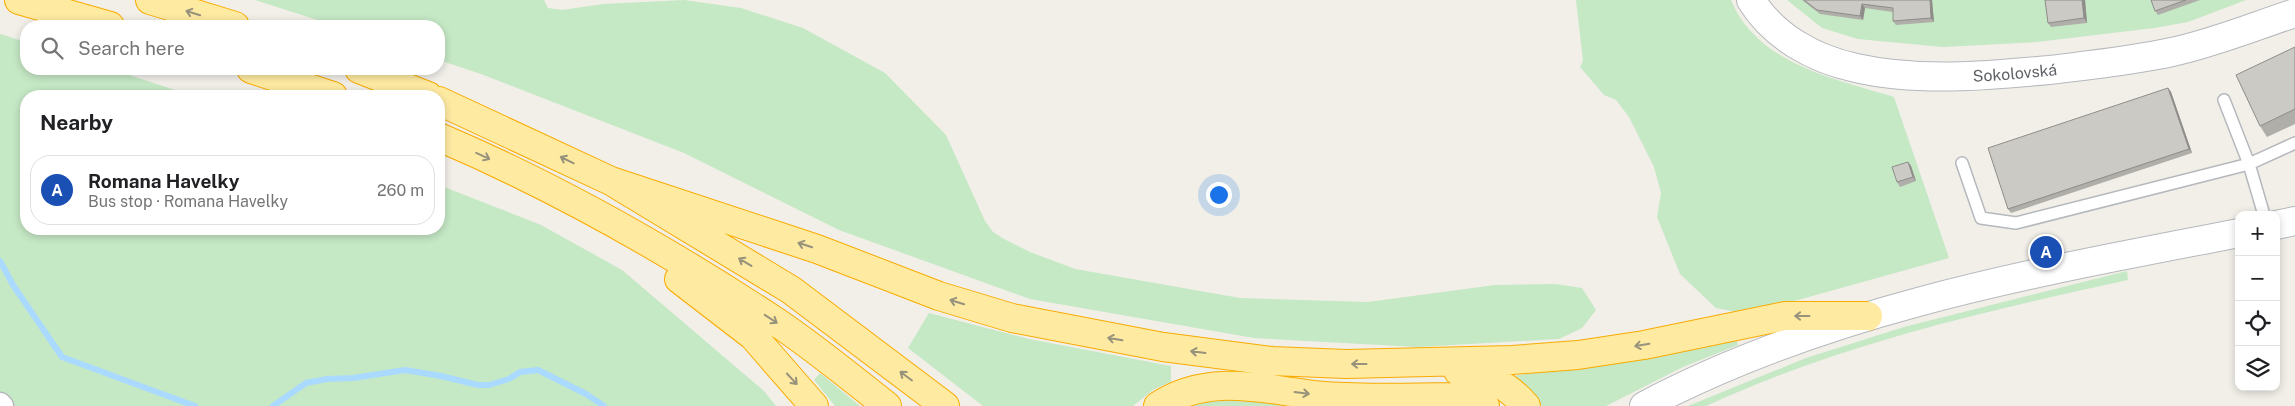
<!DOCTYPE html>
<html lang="en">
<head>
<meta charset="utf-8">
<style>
	body { margin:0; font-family:"Public Sans",sans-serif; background:#f6f6f6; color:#202124 }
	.controls { position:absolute; right:15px; bottom:15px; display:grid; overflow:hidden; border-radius:10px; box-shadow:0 2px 8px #0003 }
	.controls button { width:45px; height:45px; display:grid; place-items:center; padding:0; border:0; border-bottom:1px solid #e0e0e0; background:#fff; color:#202124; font:25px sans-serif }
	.you { position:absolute; left:1218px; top:194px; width:18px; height:18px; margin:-12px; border:4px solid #fff; border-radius:50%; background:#1a73e8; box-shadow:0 0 0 8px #1a73e833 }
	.badge { display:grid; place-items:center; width:32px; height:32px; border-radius:50%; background:#7c3aed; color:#fff; font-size:16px; font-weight:700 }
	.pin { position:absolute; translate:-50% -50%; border:2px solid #fff; box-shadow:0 1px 5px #0006 }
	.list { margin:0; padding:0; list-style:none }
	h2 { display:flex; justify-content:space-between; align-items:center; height:65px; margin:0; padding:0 20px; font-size:21px }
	h2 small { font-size:16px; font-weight:400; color:#757577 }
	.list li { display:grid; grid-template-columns:32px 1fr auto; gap:15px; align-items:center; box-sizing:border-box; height:70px; margin:0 10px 10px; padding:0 10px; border:1px solid #e0e0e0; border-radius:20px }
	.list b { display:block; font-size:19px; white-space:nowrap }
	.list p { margin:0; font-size:16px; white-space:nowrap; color:#757577 }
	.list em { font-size:16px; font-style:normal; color:#757577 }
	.icon { flex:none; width:28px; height:28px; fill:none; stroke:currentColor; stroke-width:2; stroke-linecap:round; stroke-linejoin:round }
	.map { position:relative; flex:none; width:2295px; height:406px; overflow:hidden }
	.search { position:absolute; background:#fff; box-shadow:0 2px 8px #0003; left:20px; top:20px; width:425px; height:55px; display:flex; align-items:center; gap:12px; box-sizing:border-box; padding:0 18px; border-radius:20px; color:#757577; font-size:19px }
	.panel { position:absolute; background:#fff; box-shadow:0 2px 8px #0003; left:20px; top:90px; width:425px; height:145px; border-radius:20px }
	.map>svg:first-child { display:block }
</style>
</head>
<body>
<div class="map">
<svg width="2295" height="406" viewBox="0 0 2295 406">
	<rect width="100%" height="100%" fill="#f1efe8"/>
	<!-- green -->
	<path fill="#c5e8c5" d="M255 0H544L548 8 562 10 603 4 684 0 741 8 803 28 885 73 946 135 985 221 993 232 1004 239 1030 252 1075 269 1240 298 1368 302 1495 285 1555 284 1582 288 1596 310 1582 328 1559 339 1417 347 1254 338 1030 299 839 230 684 153 481 74 439 60V26H336Z
		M1576 0H1731C1757 64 1835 79 1894 97L1949 258 1776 306 1737 312 1716 308 1680 274 1657 217 1661 193 1654 167 1629 117 1616 100 1604 95 1580 67 1583 61Z
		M1787 0H2246L2188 22 2154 28 2037 42 1943 47 1858 39 1822 28Z
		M0 34 26 42V69H111L193 96H26V229H439V185L541 225 622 270 764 391 776 406H0Z
		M2127 271 2128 280C1985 311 1840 344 1706 406H1688L1806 358 1904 327Z
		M929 313 1029 339 1171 366V382L1154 389 1133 406H983L908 348Z
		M1736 338 1738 345 1683 367 1606 406H1542L1513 376 1677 351Z
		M820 373 860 406H835L814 380Z
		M1232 396 1302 406H1178Z"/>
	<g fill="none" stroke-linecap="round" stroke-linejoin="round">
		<!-- stream -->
		<path stroke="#aadaff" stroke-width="6" d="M0 261 13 285 62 357 195 406
			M273 406 306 383 327 379 353 378 405 370 441 376 478 385H489L509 379 520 372 538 370 586 394 604 406"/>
		<!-- service casing -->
		<g stroke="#b5b8bc" stroke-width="14">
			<path id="service" d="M1962 163 1981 218 2016 223 2249 164 2224 100
				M2264 215 2249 164 2295 143"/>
		</g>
		<!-- minor casing -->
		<g stroke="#b5b8bc" stroke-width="25">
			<path id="minor" d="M0 404 2 406"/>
		</g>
		<!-- tertiary casing -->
		<g stroke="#b5b8bc" stroke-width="30">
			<g id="tertiary">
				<path id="s1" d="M1751 0C1774 37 1814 59 1856 68 1918 82 1986 76 2049 70 2090 65 2131 61 2172 52 2214 43 2255 26 2295 13"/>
				<path d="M2276 225 2295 221"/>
				<path d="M1644 406C1827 309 2036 272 2239 233"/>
			</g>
		</g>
		<!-- trunk casing -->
		<g stroke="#f9ab00" stroke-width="30">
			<path id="trunk" d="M19 0 110 26
				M150 0 235 26
				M251 69 333 96
				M359 69 428 96
				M439 101 611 181 791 290 945 406
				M439 137C556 187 669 251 775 321 814 347 850 377 887 406
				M611 181 817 249 939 296 1012 318 1163 347 1272 361 1346 364 1512 360 1578 355 1644 345 1785 316H1868
				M679 279 753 336 814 406
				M1458 371C1488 376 1506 383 1526 406
				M1158 406C1211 371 1267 391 1325 396 1367 399 1410 398 1452 397L1466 398 1485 406"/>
		</g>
		<!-- service -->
		<use href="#service" stroke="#fff" stroke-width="11"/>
		<!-- minor -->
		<use href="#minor" stroke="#fff" stroke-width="22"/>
		<!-- tertiary -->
		<use href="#tertiary" stroke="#fff" stroke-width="28"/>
		<!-- trunk -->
		<use href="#trunk" stroke="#feeaa1" stroke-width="28"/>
	</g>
	<!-- wall -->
	<path fill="#afaea9" d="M1802 0H1932L1934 22 1896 25 1893 21V12L1865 8 1863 20 1820 14Z
		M2045 0H2085L2087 23 2051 27 2048 23Z
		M2151 0H2200L2158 15 2155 11Z
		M2295 47V124L2267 137 2260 126Z
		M2168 88 2171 92 2192 153 2011 213 2008 209Z
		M1908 162 1911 166 1916 181 1900 187 1897 182Z"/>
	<!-- shaded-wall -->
	<path fill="#8f8d8a" d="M1930 0H1932L1934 22 1931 18Z
		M2082 0H2085L2087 23 2084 18Z
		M1862 4 1865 8 1863 20 1860 16Z
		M2168 88 2171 92 2192 153 2189 149Z
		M1908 162 1911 166 1916 181 1913 177Z"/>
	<!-- building -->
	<path fill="#cccac5" stroke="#8f8d8a" d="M1804 0H1930L1931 18 1893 21V8L1862 4 1860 16 1817 10Z
		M2045 0H2082L2084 18 2048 23Z
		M2151 0H2186L2155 11Z
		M2295 47V109L2260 126 2236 75Z
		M2168 88 2189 149 2008 209 1988 148Z
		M1908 162 1913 177 1897 182 1892 167Z"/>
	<!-- one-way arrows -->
	<defs><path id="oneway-shaft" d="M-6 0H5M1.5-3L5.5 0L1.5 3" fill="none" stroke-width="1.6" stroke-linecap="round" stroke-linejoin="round" transform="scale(1.25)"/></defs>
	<g stroke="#97927c">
		<use href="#oneway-shaft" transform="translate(193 13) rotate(-163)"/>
		<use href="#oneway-shaft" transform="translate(483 156) rotate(25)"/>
		<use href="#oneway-shaft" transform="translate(567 160) rotate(-154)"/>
		<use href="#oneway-shaft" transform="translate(805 245) rotate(-162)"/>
		<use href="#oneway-shaft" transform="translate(745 262) rotate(-149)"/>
		<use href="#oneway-shaft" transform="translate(957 302) rotate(-163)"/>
		<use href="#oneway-shaft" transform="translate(1802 316) rotate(-180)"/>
		<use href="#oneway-shaft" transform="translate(771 319) rotate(33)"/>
		<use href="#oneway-shaft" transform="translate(1115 339) rotate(-170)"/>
		<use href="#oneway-shaft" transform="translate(1642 345) rotate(170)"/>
		<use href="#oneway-shaft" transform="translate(1198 352) rotate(-173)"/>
		<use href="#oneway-shaft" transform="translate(1359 364) rotate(180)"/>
		<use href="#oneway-shaft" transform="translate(906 376) rotate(-143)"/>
		<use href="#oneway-shaft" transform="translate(792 379) rotate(47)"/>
		<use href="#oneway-shaft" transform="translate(1302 393) rotate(7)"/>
	</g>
	<g text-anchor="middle" stroke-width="4" stroke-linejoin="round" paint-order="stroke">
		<!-- street labels -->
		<g font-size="16" fill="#5f6368" stroke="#fff">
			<text dy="6" stroke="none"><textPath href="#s1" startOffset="288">Sokolovská</textPath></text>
		</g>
	</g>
</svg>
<div class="controls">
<button>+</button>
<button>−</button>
<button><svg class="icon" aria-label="locate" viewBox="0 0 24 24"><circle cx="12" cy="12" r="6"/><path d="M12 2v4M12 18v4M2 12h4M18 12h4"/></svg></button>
<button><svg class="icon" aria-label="layers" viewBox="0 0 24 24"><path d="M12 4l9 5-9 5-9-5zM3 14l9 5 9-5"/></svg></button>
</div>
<div class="you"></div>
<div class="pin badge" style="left:2046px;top:252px;background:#1a4fb4">A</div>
<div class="search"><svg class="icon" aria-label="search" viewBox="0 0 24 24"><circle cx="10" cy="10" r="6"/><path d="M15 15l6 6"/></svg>Search here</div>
<section class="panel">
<h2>Nearby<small></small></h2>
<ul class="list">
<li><span class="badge" style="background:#1a4fb4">A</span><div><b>Romana Havelky</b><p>Bus stop · Romana Havelky</p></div><em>260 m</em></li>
</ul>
</section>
</div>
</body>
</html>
